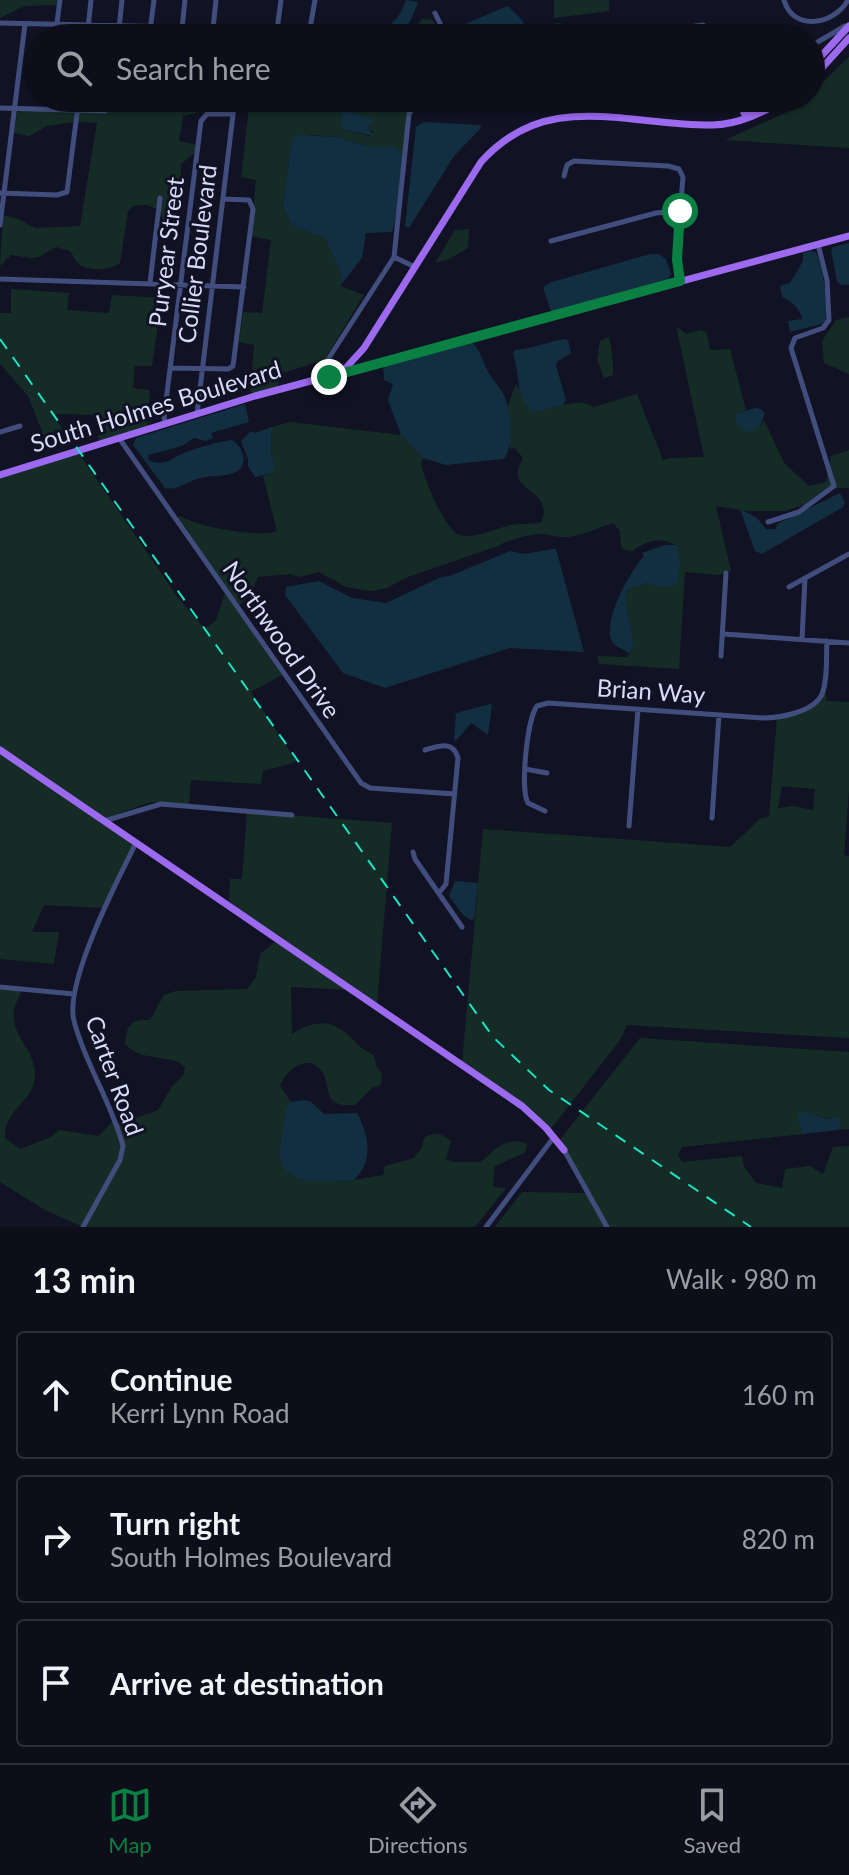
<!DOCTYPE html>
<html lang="en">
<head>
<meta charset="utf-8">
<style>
	body { margin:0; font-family:Lato,sans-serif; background:#161723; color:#f1f3f6 }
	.stop { position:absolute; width:24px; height:24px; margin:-18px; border:6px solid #0b8043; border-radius:50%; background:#fff }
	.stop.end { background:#0b8043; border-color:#fff; box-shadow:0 2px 8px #0008 }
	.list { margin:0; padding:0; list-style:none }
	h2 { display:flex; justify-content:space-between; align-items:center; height:104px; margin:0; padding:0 32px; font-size:34px }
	h2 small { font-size:26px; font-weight:400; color:#9a9ca2 }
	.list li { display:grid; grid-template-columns:52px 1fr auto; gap:24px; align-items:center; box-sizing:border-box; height:128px; margin:0 16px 16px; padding:0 16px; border:2px solid #2d2e39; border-radius:8px }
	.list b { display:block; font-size:30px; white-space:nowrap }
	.list p { margin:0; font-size:26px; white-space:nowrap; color:#9a9ca2 }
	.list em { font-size:26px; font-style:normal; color:#9a9ca2 }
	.icon { flex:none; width:44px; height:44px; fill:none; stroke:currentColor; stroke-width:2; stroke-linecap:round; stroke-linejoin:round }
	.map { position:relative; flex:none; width:849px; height:1227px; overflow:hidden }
	.search { position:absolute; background:#0d0e1a; box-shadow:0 2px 6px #0004; left:24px; right:24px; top:24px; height:88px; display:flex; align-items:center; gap:20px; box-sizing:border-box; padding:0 28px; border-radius:44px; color:#9a9ca2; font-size:30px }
	.sheet { height:536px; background:#0d0e1a }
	nav { display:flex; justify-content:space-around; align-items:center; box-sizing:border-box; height:112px; border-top:2px solid #2d2e39; background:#0d0e1a; font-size:22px; color:#9a9ca2 }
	nav a { display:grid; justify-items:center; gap:4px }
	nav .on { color:#0b8043 }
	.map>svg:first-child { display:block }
</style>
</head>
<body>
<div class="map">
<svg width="849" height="1227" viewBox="0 0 849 1227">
	<rect width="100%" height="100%" fill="#111223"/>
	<!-- green -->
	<path fill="#152c26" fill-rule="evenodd" d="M0 0H58V5L25 6 0 18Z
		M554 0H609V11L554 18Z
		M422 19 433 20 443 38H409Z
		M558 23H559L591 36 543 38 554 24Z
		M849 57V148L725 140 794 109 805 98H811V93Z
		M125 98H202L201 112 183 116 179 141 197 145 196 152 181 164 180 199 175 229 172 231 164 224 160 210 147 205 134 206 128 211 120 263C111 270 87 272 78 263 74 260 73 254 70 251L56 247 39 257 30 258 11 255 0 266 3 215 18 219 35 228 80 226 97 123 78 122 79 112 97 113Z
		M250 98H422L410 104 403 151 394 147H369L337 137 310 135 292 138 283 208 293 226 325 238 341 274 340 286 364 295 324 360 279 374 278 389 250 396 254 345 239 342 243 312 262 313 271 240 251 236 256 180 241 177ZM343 110 373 119 368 128 373 132 370 136 342 129 340 114Z
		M28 110 75 111 74 122 47 126 29 136 14 133 17 112Z
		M469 229 468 248 449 259 435 263 455 230Z
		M11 289 69 293 67 310 109 313 112 295 162 298 152 366H135L133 388 150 390 147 427 98 443 100 415 57 414 54 417 66 433 45 439 28 396 0 364V313H11Z
		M849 317V374L824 363 822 341 836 320Z
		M676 326 686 334 700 330 707 333 710 350 730 349 746 410 737 413 760 426 764 420 784 463 809 486 826 482 831 456 849 450V488H827L806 504 785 511H748L716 506 731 571 718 575 685 572 679 669 599 664 597 656 627 657 634 646 625 596 627 590 648 583 652 585 679 551 676 545C658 536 648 541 632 551L625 550 621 546 620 531 613 523C596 528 579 538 562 537 555 537 549 534 542 534 531 534 507 540 498 546L408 577 387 588 372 591 346 587 319 572 299 577 290 574 258 577 249 596 239 605 176 518 181 516C196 527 259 538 277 531L263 476 271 473 275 464 271 457 272 427 290 422 401 435 423 458 421 464C424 479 446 532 460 535 476 539 495 529 510 525 521 523 531 525 542 522 554 485 501 494 523 458L515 448 510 449 508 406 516 383 517 387 563 405 582 402 594 407 637 394 663 460 671 458 704 457Z
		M609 337C611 344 614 368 613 375L604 378 597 360 600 341Z
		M78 452 179 599 205 629 216 620 225 593 282 675 251 692 296 761C284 767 275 767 263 771L261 784 191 780 189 805 151 802 103 819 0 748V476Z
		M826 688V701L849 702V790L844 855 849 856V1038L627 1025 620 1040 550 1130 462 1063 483 829 730 847 761 818 769 817 777 717 809 707ZM782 786 815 789 813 810 793 806 778 808Z
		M0 752 134 844 102 908 44 905 32 932H59L54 964 0 959Z
		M247 812 392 823 377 1005 273 935 229 901 230 879H242Z
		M276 941 349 990 291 987 292 1034C320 1016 338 1021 359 1046 364 1050 370 1052 375 1057L376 1066 382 1074 381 1085 372 1088 355 1105C317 1108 334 1083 320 1069 305 1053 285 1072 280 1086L291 1102 285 1109V1128L280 1143 311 1181 354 1180 383 1175 385 1166 414 1158 422 1147 424 1138C433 1131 443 1134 451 1141L446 1159 454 1162H481C493 1150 509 1135 527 1144L526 1152 495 1166 493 1187 506 1188 475 1227H83L45 1210 0 1182V987L22 989C19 1000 12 1006 14 1019 16 1041 37 1053 35 1077 33 1102 3 1111 5 1138L20 1149 51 1137 59 1130 99 1136 112 1122 129 1124 133 1119 158 1110 171 1088 184 1074 185 1067C169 1052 144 1064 125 1044 127 1025 130 1019 150 1020L164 995 176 991 247 989 256 977 260 954Z
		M640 1038 849 1052V1129L839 1130 841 1121 813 1115 801 1126 803 1134 682 1147 678 1155 682 1162 742 1156 744 1167 756 1183 782 1188 785 1169 810 1166 823 1174 833 1147 849 1146V1227H609L559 1141Z
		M522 1192 586 1193 605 1227H495Z"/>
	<!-- water -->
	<path fill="#122f42" d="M406 0 418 2C406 34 402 38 368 38V32C391 26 397 24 406 0Z
		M508 6 523 21 527 38H464L462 30 467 23Z
		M454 98H529V101L515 109 457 106 451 104 450 101Z
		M342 110 374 119 368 128 374 136 342 129 340 114Z
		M424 122 480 125 481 128 454 156 409 228 405 226 416 127Z
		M301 135 337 137 369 147H394L403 151 396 218 392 232 366 233 362 258 340 286 341 274 325 238 293 226 283 208 292 138Z
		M849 243V285H840L837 281 831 250 833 247Z
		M810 251 816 252C824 272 827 298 826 320L822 324 790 332 788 321 802 319C801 309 791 301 782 297L780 286 790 283 803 261V253Z
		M650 254H659L666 259 671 274 668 279 654 287 552 314 543 287 552 282Z
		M564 339 568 340 571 353 558 361 556 365 566 400 563 405 532 412C514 390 521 378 513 354L515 350C532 349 547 342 564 339Z
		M469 340C480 348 482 360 488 372 492 379 498 385 502 392 512 408 515 444 504 459L446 465 423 458 401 435 388 400 393 384 384 380 383 363Z
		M245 404 249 422 211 433 213 438 206 441 194 438 182 446 148 455 149 460C164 468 173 457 186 452 201 447 217 442 232 440 238 444 241 448 243 455 248 480 215 474 200 478 187 481 179 491 165 488L133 445 136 438Z
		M755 408 761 409 765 413 760 426 750 432 739 428 735 418 737 413Z
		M272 427 271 456 275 464 272 473 255 477 248 466V459L241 441 251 431 255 433Z
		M840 493 845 502 843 507 762 554 755 551 740 509 757 518 766 529H776L777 524Z
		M665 545H676C682 556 680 573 676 585 663 589 659 587 647 583L627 590 625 596 634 646 629 653C624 649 617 648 613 643 600 625 630 571 644 556L642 553Z
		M552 549H556L584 652 510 648 385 688 343 673 285 595 286 587 319 581 352 598 386 603 439 578 452 575 510 551 525 554Z
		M490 704 492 705 488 735 471 723 456 741 454 740 456 713Z
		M455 881 478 883 474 919 471 920 463 915 449 896Z
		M304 1100 310 1101 324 1114 357 1113C369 1135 374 1161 354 1180 324 1180 277 1190 280 1147 281 1133 286 1125 285 1109L291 1102Z
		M803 1112 828 1119 838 1117 841 1121 839 1130 803 1134 798 1120 799 1113Z"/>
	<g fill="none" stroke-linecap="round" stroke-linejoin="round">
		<!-- minor -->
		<path stroke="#414e7d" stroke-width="5" d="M784 0C793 32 834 25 848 0
			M435 13 447 38
			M0 23 307 30 310 28 315 0
			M277 30 281 0
			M55 38 60 0
			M87 38 91 0
			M118 38 122 0
			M149 38 154 0
			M181 38 185 0
			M212 38 216 0
			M634 38 661 31 703 25 707 28 709 38
			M811 46 845 26
			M0 108 105 111 109 108 111 98
			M564 176 567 165 574 161 668 166 679 169 683 177 677 249 680 281
			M0 193 57 195 67 192 79 98
			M0 225 25 24
			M551 241 656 213 680 211
			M394 257 415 267
			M0 279 244 287
			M150 283 160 198
			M323 367 394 257 409 114 415 104 430 98
			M170 368 228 369 233 366 253 209 249 200 223 199
			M197 414 235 98
			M165 423 164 417 201 121 207 114H233
			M0 432 20 426
			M119 438 361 783 370 788 454 794
			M768 522 799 512 834 486 791 348 795 338 823 328 829 320 827 280 818 244
			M789 587 849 554
			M724 634 849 643
			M802 639 805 578
			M721 656 726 573
			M425 750C439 746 453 740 458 758L446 884 439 893
			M525 769 547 773
			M545 811 528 803C520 790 527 719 537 706L548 703 763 718C780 718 814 712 822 694 828 679 826 657 827 641
			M712 818 719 715
			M104 821 161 804 292 815
			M629 826 638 709
			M413 852 415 859 462 927
			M0 987 74 994
			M564 1150 607 1227
			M83 1227 120 1160 123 1146C112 1103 85 1064 74 1021 64 983 118 879 136 843
			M486 1227 554 1137"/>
		<!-- major -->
		<path stroke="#9c6aef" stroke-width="7" d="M811 67 849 26
			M811 80 849 38
			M744 113 774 98
			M343 371 364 348 481 162C547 88 627 126 713 125 737 125 767 111 787 98
			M0 475 255 396 849 236
			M0 750 522 1106 546 1128 564 1150"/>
		<!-- rail -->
		<path stroke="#19e5c7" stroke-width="2" stroke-dasharray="12 10" stroke-linecap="butt" d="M0 339 493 1037 549 1090 751 1227"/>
	</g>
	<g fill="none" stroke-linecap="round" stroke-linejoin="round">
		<!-- route -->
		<path stroke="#0b8043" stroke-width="10" d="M329 377 680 281 677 259 680 211"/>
	</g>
	<g text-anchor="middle" stroke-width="6" stroke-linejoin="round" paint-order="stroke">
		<!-- street labels -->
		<g font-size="24" fill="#d7dcfb" stroke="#111223">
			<text transform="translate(167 252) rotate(-83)" y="8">Puryear Street</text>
			<text transform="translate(198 254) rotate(-83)" y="8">Collier Boulevard</text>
			<text transform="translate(156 407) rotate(-17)" y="8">South Holmes Boulevard</text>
			<text transform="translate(281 640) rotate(55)" y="8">Northwood Drive</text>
			<text transform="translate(651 692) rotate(4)" y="8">Brian Way</text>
			<text transform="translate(114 1076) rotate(70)" y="8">Carter Road</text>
		</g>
	</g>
</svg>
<div class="stop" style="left:680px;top:211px"></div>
<div class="stop end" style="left:329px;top:377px"></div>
<div class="search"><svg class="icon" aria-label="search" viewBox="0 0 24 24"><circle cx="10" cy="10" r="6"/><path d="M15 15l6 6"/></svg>Search here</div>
</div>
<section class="sheet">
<h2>13 min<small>Walk · 980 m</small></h2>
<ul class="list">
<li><svg class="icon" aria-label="ahead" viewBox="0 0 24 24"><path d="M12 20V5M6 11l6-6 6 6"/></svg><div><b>Continue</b><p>Kerri Lynn Road</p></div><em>160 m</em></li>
<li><svg class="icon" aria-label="right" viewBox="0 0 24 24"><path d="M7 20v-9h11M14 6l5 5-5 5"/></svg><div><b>Turn right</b><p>South Holmes Boulevard</p></div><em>820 m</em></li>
<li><svg class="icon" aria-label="arrive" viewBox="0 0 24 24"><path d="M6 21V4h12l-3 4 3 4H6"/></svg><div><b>Arrive at destination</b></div></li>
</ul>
</section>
<nav>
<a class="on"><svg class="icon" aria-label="map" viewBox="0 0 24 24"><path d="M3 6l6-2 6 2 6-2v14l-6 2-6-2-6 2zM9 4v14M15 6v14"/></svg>Map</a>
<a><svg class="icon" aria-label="directions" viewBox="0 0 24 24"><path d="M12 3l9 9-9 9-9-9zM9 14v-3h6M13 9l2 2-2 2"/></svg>Directions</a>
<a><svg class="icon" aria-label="saved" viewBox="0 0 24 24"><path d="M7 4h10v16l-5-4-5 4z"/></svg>Saved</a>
</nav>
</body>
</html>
